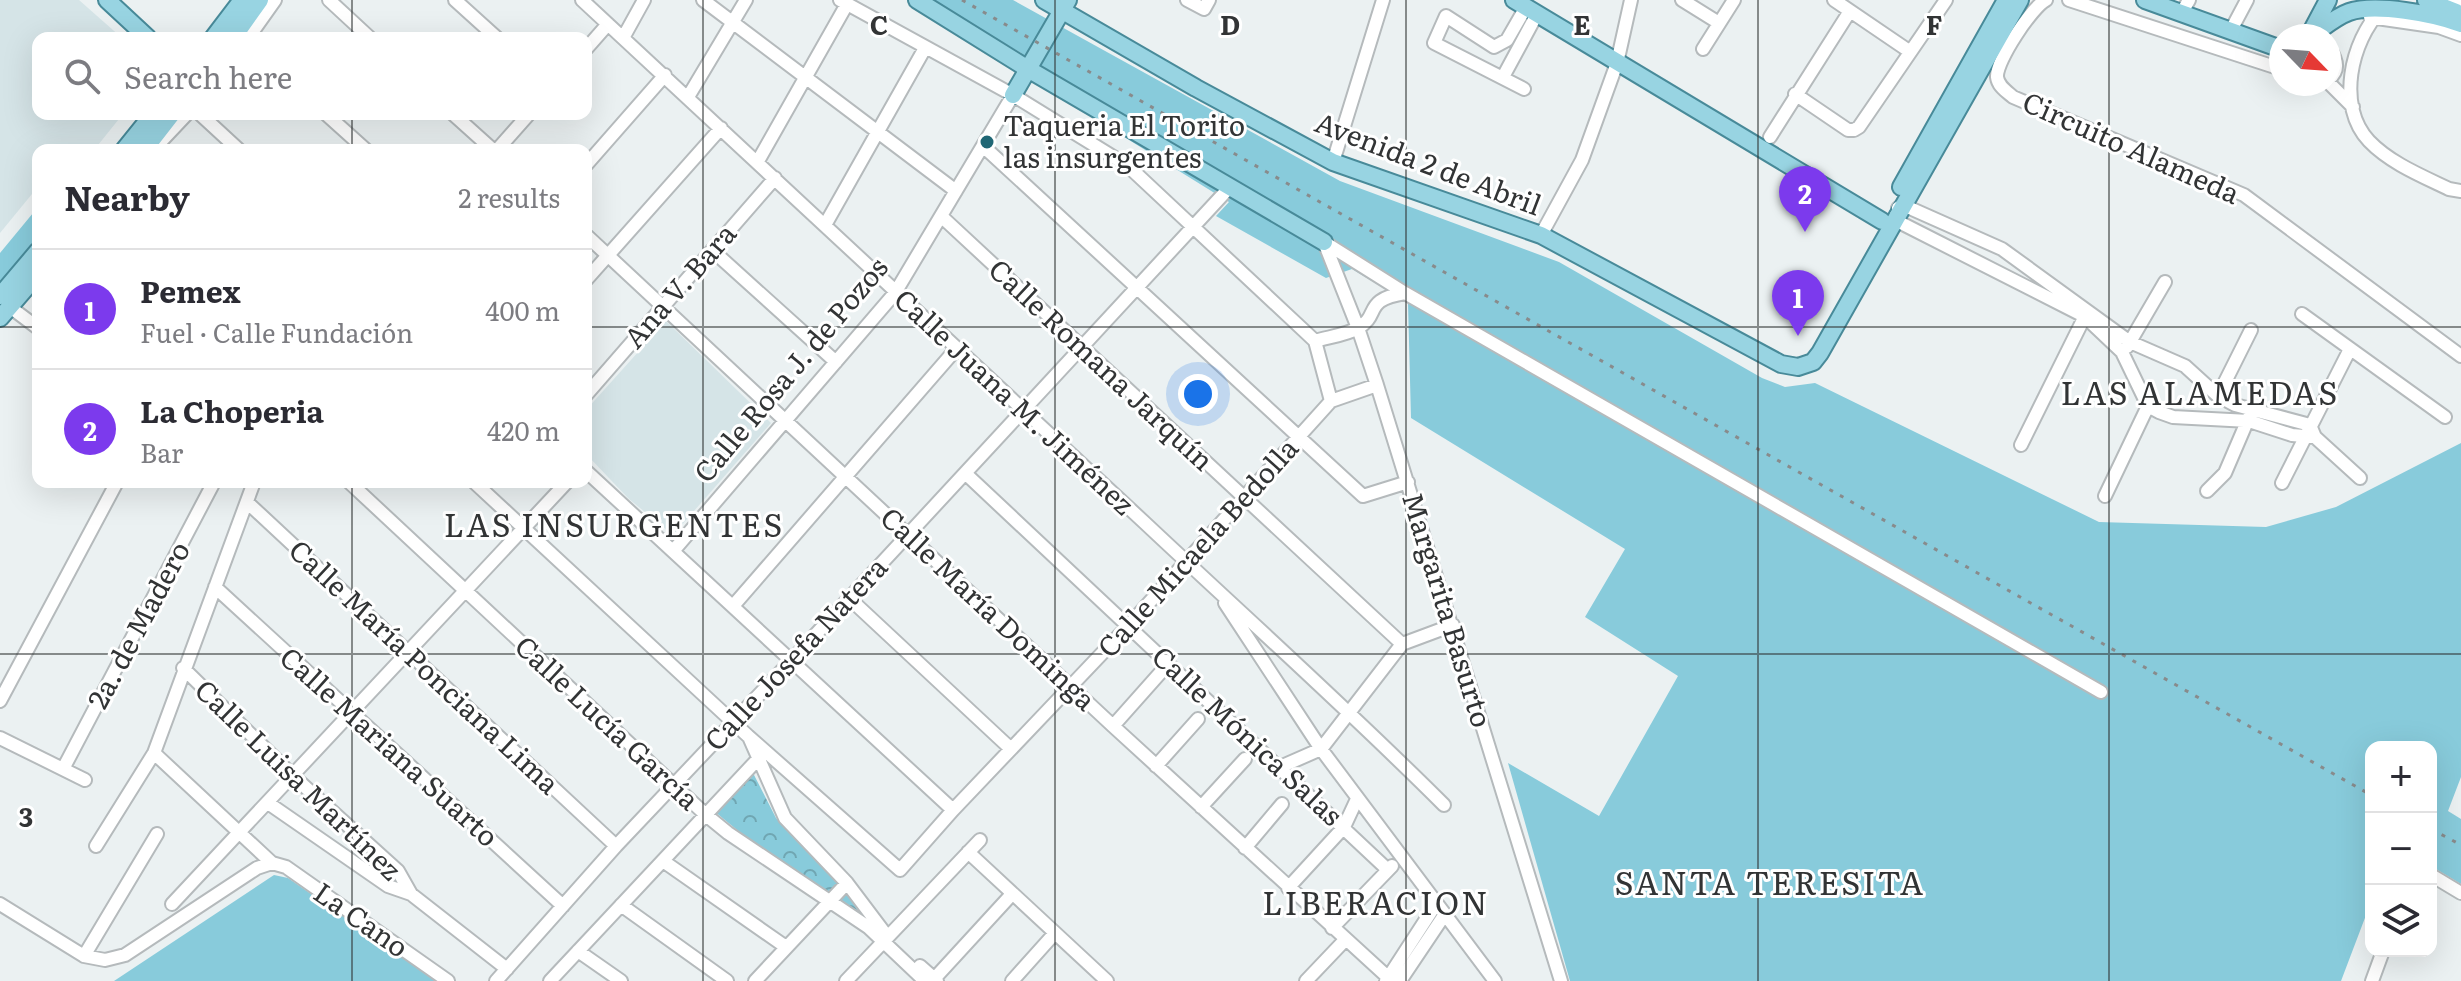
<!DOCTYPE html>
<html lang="en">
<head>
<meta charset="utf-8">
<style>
	body { margin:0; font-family:Literata,serif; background:#f7f7f7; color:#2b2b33 }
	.controls { position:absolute; right:24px; bottom:24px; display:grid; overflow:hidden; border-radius:16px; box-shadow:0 8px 32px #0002 }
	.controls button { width:72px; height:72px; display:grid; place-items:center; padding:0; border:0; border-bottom:2px solid #e1e1e2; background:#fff; color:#2b2b33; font:40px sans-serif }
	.compass { position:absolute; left:2269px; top:24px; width:72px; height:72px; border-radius:50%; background:#fff; box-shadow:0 8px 32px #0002; rotate:115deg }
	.you { position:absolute; left:1198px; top:394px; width:28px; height:28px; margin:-20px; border:6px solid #fff; border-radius:50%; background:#1a73e8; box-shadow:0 0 0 12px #1a73e833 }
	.badge { display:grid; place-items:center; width:52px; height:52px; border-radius:50%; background:#7c3aed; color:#fff; font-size:26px; font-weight:700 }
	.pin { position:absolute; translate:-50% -66px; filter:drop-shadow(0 2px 4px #0008) }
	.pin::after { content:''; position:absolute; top:42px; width:28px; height:24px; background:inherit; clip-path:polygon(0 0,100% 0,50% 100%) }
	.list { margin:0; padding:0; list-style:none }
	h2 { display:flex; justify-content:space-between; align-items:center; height:104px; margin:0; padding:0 32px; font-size:34px }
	h2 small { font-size:26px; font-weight:400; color:#7c7c81 }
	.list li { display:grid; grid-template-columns:52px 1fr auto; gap:24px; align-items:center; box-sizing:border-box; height:120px; padding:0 32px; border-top:2px solid #e1e1e2 }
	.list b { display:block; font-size:30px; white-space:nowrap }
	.list p { margin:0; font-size:26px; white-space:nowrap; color:#7c7c81 }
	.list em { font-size:26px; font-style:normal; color:#7c7c81 }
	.icon { flex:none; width:44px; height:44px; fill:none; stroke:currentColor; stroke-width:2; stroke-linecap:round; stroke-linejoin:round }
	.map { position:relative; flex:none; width:2461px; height:981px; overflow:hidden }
	.search { position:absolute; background:#fff; box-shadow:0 8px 32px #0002; left:32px; top:32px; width:560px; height:88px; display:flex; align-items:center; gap:20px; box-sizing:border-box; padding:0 28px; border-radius:16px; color:#7c7c81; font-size:30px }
	.panel { position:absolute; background:#fff; box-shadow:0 8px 32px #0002; left:32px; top:144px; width:560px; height:344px; border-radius:16px }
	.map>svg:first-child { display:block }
</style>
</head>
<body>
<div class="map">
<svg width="2461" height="981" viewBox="0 0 2461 981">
	<defs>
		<pattern id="park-crowns" width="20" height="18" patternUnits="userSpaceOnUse" patternTransform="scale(2)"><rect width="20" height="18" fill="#88cbdb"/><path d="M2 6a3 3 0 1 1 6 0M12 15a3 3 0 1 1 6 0" fill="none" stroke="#70a6b2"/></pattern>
	</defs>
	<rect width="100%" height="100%" fill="#ebf1f2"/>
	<!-- built -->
	<path fill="#d5e4e7" d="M0 0H79L122 38H38V114H123L94 150H38V194H32L0 233Z
		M666 321 771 423 673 535 629 499 586 454V410Z"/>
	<!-- green -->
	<path fill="#88cbdb" d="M930 0H1013L1340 181 1559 262 1762 378 1785 387 1815 383 2099 522 2266 527 2336 507 2461 443V777L2448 811 2461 819V884L2431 866V747H2371V902L2341 981H1570L1508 763 1599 816 1678 676 1585 617 1625 549 1411 418 1408 303 1352 269 1326 278 1216 216 1229 202 1034 81 1021 53Z
		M38 207V239L0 283V253Z
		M274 875 288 878 437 981H114Z"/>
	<!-- park -->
	<path fill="url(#park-crowns)" d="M753 773 776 818 837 877 865 920 748 839 714 811Z"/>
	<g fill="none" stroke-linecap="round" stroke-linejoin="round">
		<!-- minor casing -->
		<g stroke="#b5babc" stroke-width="16">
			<path id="minor" d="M329 0 370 38
				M455 0 497 38
				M582 0C770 174 958 348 1145 523 1245 617 1347 708 1444 805
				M703 0 956 191
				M840 0 1013 95 1128 166 1315 341 1331 401
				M1187 0 1204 9 1209 0
				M1682 0 1719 23
				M1834 0 1909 51
				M2046 0C2032 7 1996 61 1997 77 1998 86 2006 91 2013 97L2244 195 2461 356
				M2069 0 2281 69
				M2452 0 2461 4
				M2381 10C2351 41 2336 106 2369 141 2390 163 2422 176 2449 189L2461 191
				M2181 14 2189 0
				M2370 17 2439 27 2461 35
				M2230 32 2247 0
				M248 38 275 0
				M623 38 644 0
				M2329 48C2336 58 2341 69 2329 79
				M586 49 608 24
				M1703 49 1734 0
				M1503 77 1537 14
				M2329 83 2353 107
				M1524 89 1434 43 1446 16 1494 47 1507 40 1526 7
				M1795 94 1848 130H1854L1859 127 1946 0
				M688 97 746 0
				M200 114 239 150
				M326 114 366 150
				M453 114 493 150
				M1770 137 1850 11
				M983 146 1363 496 1408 482
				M153 150 187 114
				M497 150 529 114
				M758 161 847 4
				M1333 162 1383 0
				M586 165 665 75
				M1898 208 1903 205 2002 249 2130 342 2185 366 2218 396 2235 405 2310 425 2315 437 2360 478
				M1896 215 1895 220 2084 316 2122 352 2148 406 2159 412 2173 417 2249 421 2292 435 2315 437
				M941 216 1402 644
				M825 225 925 48
				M586 235 1113 726 1392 981
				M1541 235 1582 160 1617 63 1631 0
				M1324 242 1405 293 2101 692
				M1324 242 1358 328 1377 385 1561 981
				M712 250 836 362
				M586 280 721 128
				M10 307 38 328
				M2302 314 2445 417
				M1315 341C1328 337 1346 335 1358 328 1381 315 1362 300 1405 293
				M2127 347 2165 282
				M586 395 775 178
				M2218 396 2251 330
				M2021 445 2087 312
				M586 471 953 810
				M965 473 1388 870
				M349 482 706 815 728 833 868 927 925 981
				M474 482 748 736 900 870 953 810 1129 625 1331 401 1377 385
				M2282 483 2350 349
				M2207 491 2225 473 2249 417
				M2105 496 2148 406
				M248 503 616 846
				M674 550 895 293 1013 95
				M215 587 563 906
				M849 598 1011 749
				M1225 603 1321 749 1495 981
				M733 606 957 348
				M183 668 293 776 398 871 411 894
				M0 701 117 482
				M1113 726 1169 663
				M0 738 85 780
				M750 739 785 818 847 883 884 932
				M154 753 272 863 286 867 448 981
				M1156 766 1198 719
				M1280 767 1321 749 1402 644 1453 625
				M63 769 214 482
				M268 803 388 886 411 894 507 969
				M1201 807 1245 759
				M96 846 154 753 254 482
				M1245 848 1282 804
				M968 852 1107 981
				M663 861 786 947
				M2431 875 2461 893
				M1288 888 1344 827 1357 799
				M0 904 84 956 105 960 125 955 257 868 272 863
				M172 904 567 482
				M621 905 727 981
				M1332 928 1392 866
				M578 951 621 981
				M84 956 157 834
				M920 966 937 981
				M934 979 1012 894
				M496 981 616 846 792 660 1229 188
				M550 981 758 759
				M755 981 847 883
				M846 981 980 840
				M1012 981 1055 933
				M1306 981 1345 940
				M1386 981 1436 904
				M1400 981 1445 914
				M2372 981 2383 951"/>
		</g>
		<!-- major casing -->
		<g stroke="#488a99" stroke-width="20">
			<path id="major" d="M107 0 148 38
				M917 0 1028 69 1324 242
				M1044 0 1196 88 1333 162 1541 235 1781 364 1798 367 1813 362 1820 353 2020 0
				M1514 0 1882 221
				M2145 0 2281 49
				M2426 0 2456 12
				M2310 34 2328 0
				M2311 36C2323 28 2335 17 2349 12 2376 3 2434 14 2461 24
				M213 38 242 0
				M233 38 260 0
				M1013 95 1068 0
				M124 150 153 114
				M144 150 172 114
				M1901 187 2006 0
				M0 296 38 251
				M0 318 38 274"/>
		</g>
		<!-- minor -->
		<use href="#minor" stroke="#fff" stroke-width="12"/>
		<!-- major -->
		<use href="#major" stroke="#98d4e2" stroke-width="16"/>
		<!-- rail -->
		<path stroke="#888b8c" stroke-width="3" stroke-dasharray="4 8" stroke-linecap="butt" d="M962 0 2371 795
			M2431 829 2461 845"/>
	</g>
	<!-- grid -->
	<path fill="none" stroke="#323435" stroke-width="2" stroke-opacity="0.55" d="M352 0V38M703 0V981M1055 0V981M1406 0V981M1758 0V981M2109 0V981M352 114V150M0 327H38M586 327H2461M352 482V981M0 654H2461"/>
	<!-- markers -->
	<circle fill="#206775" stroke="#fff" stroke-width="3" cx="987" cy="142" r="8"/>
	<g text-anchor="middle" stroke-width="6" stroke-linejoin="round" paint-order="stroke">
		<!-- poi labels -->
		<g font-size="28" fill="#323435" stroke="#fff" text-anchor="start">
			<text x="1003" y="136">Taqueria El Torito<tspan x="1003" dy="32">las insurgentes</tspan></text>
		</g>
		<!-- street labels -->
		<g font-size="28" fill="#323435" stroke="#fff">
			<text transform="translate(2131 148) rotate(24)" y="10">Circuito Alameda</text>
			<text transform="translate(1428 164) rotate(21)" y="10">Avenida 2 de Abril</text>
			<text transform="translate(680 286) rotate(-49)" y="10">Ana V. Bara</text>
			<text transform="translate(1101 365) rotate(43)" y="10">Calle Romana Jarquín</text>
			<text transform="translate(791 370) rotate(-50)" y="10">Calle Rosa J. de Pozos</text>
			<text transform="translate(1014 402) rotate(43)" y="10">Calle Juana M. Jiménez</text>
			<text transform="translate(1198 548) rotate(-48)" y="10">Calle Micaela Bedolla</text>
			<text transform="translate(988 609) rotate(43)" y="10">Calle María Dominga</text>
			<text transform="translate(1447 610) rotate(73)" y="10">Margarita Basurto</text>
			<text transform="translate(139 625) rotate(-62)" y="10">2a. de Madero</text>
			<text transform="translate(796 654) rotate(-47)" y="10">Calle Josefa Natera</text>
			<text transform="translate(424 667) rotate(43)" y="10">Calle María Ponciana Lima</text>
			<text transform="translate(607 723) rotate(43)" y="10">Calle Lucía García</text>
			<text transform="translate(1247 736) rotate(43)" y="10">Calle Mónica Salas</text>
			<text transform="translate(389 747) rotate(42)" y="10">Calle Mariana Suarto</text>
			<text transform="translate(298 780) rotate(44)" y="10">Calle Luisa Martínez</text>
			<text transform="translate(361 920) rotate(35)" y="10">La Cano</text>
		</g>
		<!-- quarter labels -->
		<g font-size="32" letter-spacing="2" fill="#323435" stroke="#fff">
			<text x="2200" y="405">LAS ALAMEDAS</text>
			<text x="614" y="537">LAS INSURGENTES</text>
			<text x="1770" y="895">SANTA TERESITA</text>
			<text x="1376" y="915">LIBERACION</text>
		</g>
	</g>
	<g font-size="26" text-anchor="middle" font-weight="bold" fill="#323435" stroke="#fff" stroke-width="6" stroke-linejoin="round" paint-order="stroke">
		<text x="879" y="35">C</text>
		<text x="1230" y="35">D</text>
		<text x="1582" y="35">E</text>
		<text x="1934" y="35">F</text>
		<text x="26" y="827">3</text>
	</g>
</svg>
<div class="controls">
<button>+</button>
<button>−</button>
<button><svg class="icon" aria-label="layers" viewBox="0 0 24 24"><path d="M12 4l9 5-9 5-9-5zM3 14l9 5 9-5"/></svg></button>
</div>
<svg class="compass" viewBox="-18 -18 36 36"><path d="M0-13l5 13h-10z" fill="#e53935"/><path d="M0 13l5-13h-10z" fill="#7c7c81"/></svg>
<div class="you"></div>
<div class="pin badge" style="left:1798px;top:336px">1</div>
<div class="pin badge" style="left:1805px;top:232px">2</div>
<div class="search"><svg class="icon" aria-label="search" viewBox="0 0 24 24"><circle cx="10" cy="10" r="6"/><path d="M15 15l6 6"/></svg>Search here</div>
<section class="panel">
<h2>Nearby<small>2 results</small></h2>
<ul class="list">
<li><span class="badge">1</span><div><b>Pemex</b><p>Fuel · Calle Fundación</p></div><em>400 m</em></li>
<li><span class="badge">2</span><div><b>La Choperia</b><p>Bar</p></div><em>420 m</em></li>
</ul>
</section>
</div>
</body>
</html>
